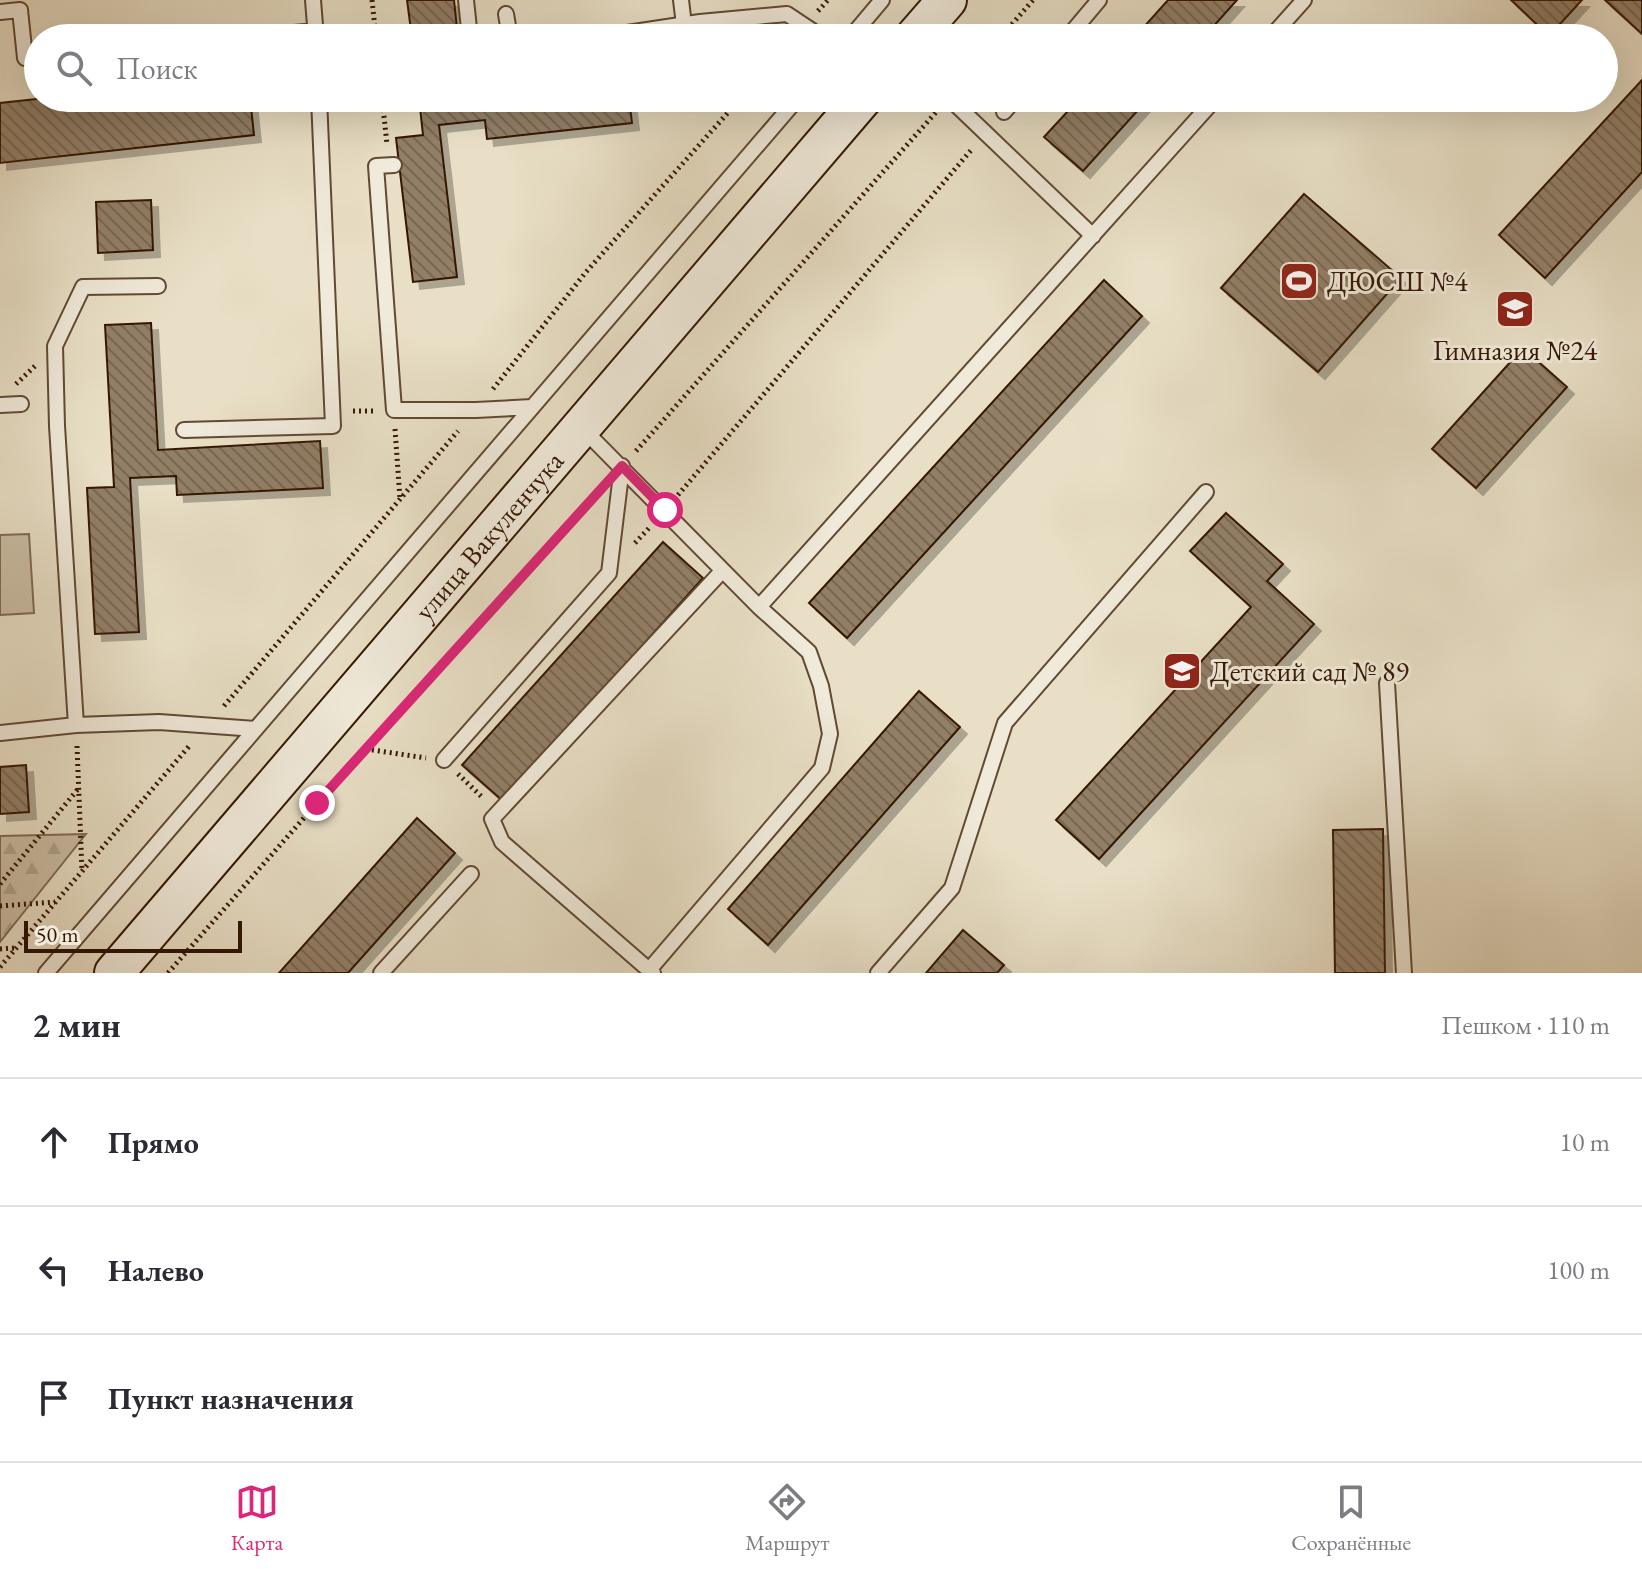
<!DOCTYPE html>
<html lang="ru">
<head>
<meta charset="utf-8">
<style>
	body { margin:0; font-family:"EB Garamond",serif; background:#f7f7f7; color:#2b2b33 }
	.scale { position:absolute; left:24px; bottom:20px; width:218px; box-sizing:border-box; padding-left:8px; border:4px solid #351703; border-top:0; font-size:22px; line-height:28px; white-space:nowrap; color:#351703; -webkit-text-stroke:6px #f0eada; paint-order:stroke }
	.stop { position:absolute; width:24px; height:24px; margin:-18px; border:6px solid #db2777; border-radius:50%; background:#fff }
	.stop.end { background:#db2777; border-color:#fff; box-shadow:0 2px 8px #0008 }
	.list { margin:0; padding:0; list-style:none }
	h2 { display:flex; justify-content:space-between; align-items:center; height:104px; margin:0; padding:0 32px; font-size:34px }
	h2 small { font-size:26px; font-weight:400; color:#7c7c81 }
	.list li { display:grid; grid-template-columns:52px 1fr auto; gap:24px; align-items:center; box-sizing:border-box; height:128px; padding:0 32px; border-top:2px solid #e1e1e2 }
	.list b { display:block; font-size:30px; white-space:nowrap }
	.list em { font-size:26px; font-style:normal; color:#7c7c81 }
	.icon { flex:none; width:44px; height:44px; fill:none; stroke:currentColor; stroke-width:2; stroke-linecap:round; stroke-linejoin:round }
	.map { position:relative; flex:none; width:1642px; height:973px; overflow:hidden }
	.search { position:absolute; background:#fff; box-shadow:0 8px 32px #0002; left:24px; right:24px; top:24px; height:88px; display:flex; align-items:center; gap:20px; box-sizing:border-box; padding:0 28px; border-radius:44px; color:#7c7c81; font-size:30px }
	.sheet { height:488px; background:#fff }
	nav { display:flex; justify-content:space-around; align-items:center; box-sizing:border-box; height:112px; border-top:2px solid #e1e1e2; background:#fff; font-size:22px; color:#7c7c81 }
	nav a { display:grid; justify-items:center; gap:4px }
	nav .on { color:#db2777 }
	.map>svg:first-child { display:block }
</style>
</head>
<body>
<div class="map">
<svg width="1642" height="973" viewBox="0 0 1642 973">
	<defs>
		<pattern id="forest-firs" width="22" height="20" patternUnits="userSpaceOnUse" patternTransform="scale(2)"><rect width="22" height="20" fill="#cabda5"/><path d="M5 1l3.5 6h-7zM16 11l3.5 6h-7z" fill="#aea28c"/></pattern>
		<pattern id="building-back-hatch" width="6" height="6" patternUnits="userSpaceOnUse" patternTransform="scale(2)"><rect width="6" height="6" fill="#927f68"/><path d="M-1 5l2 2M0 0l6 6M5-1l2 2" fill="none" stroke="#786753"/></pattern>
		<filter id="shadow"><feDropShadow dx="7" dy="7" stdDeviation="0" flood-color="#0004"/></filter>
	</defs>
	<rect width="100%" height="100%" fill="#e8dfc6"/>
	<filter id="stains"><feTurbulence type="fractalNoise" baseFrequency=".0025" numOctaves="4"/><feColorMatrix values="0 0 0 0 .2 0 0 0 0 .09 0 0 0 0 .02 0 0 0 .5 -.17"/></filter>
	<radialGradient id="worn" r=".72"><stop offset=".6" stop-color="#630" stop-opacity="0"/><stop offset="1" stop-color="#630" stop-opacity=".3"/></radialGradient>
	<!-- forest -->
	<path fill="url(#forest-firs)" stroke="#806a54" stroke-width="2" d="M86 834 0 942V836Z"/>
	<!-- garden -->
	<path fill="#cabda5" stroke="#806a54" stroke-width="2" d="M29 534 34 613 0 615V535Z"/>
	<!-- building -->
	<path fill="url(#building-back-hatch)" stroke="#351703" stroke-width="2" filter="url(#shadow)" d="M407 0H454L458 38H412Z
		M1168 0H1237L1203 38H1134Z
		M1511 0H1582L1549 36Z
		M1605 0H1642V34Z
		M1642 80V172L1545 278 1499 235Z
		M46 98H250L254 135 0 163V103Z
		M419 98H629L632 123 487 139 485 120 439 125 457 277 413 282 396 138 423 135Z
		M1080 98H1149L1083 171 1044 137Z
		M1304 194 1401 278 1318 372 1221 288Z
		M151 200 153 250 98 253 96 202Z
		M1104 280 1142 316 847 638 809 603Z
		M151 323 158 450 320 441 323 488 177 495 176 476 130 478 139 632 95 634 87 488 114 487 105 325Z
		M1523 348 1567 387 1476 488 1432 449Z
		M1226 513 1283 564 1267 581 1314 624 1099 859 1056 820 1251 607 1190 551Z
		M663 542 703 578 503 801 462 765Z
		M919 691 960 727 768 945 728 909Z
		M26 765 29 812 0 814V767Z
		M417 818 455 853 348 973H279Z
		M1383 829 1385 973H1335L1333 830Z
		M963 930 1004 965 997 973H926Z"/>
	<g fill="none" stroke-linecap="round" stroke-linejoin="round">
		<!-- service casing -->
		<g stroke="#624934" stroke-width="18">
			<path id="service" d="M313 0 316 38
				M466 0 470 38
				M681 0 684 25
				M0 12 20 10 25 58 38 56
				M506 14 510 38
				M236 38 316 31
				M594 38 700 22 787 14 823 38
				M850 38 882 0
				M1067 38 1099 0
				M1270 38 1304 0
				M949 98 1093 236
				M1004 112 1016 98
				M394 165 376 166 394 410H476L532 407
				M0 405 21 404
				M582 428 759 607 1216 98
				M184 430 333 426 319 98
				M1387 683 1404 973
				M76 725 57 426 55 346 83 287 158 286
				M0 733 76 725 159 722 256 729
				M444 760 609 573 622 466
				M649 970 502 842 492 819 722 571
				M46 973 798 98
				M381 973 471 874
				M653 973 649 970 822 768 830 734 821 686 809 652 759 607
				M878 973 952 888 1005 723 1206 492"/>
		</g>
		<!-- secondary casing -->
		<g stroke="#351703" stroke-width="42">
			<g id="secondary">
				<path d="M914 38 947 0"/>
				<path id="s1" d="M114 973 863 98"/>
			</g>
		</g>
		<!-- path -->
		<path stroke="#351703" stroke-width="5" stroke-dasharray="2 4" stroke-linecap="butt" d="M372 0 376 38
			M818 11 828 0
			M1000 38 1033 0
			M382 98 387 144
			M16 384 35 366
			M493 389 586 272 741 98
			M353 411H375
			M395 429 400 499
			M636 451 937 111
			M678 495 972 149
			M635 543 650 527
			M224 706 458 431
			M77 746 82 872
			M366 749 426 758
			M458 774 483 798
			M0 884 78 789
			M0 906 55 902
			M0 949 15 948
			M0 967 191 744
			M168 973 317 803 596 493"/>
		<!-- service -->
		<use href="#service" stroke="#f0eada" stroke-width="14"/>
		<!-- secondary -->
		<use href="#secondary" stroke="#f0eada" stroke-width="38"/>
	</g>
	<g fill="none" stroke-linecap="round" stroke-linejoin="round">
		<!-- route -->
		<path stroke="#db2777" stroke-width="10" d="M317 803 622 466 665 510"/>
	</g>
	<!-- icons -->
	<defs>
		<g id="stadium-square" transform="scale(2)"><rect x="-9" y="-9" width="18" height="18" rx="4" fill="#8f2418" stroke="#f0eada"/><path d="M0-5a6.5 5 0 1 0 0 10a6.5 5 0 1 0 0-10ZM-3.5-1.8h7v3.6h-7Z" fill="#fff"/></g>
		<g id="school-square" transform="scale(2)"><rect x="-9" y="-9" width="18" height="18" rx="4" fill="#8f2418" stroke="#f0eada"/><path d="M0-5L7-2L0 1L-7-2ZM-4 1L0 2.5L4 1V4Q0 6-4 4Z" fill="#fff"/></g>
	</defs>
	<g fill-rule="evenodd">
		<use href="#stadium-square" x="1299" y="281"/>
		<use href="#school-square" x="1515" y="309"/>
		<use href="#school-square" x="1182" y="671"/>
	</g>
	<g text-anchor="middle" stroke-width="6" stroke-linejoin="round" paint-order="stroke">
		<!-- poi labels -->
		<g font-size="28" fill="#351703" stroke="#f0eada" text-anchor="start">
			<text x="1327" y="291">ДЮСШ №4</text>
			<text x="1515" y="360" text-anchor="middle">Гимназия №24</text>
			<text x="1210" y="681">Детский сад № 89</text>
		</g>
		<!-- street labels -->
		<g font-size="28" fill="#351703" stroke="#f0eada">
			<text dy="10" stroke="none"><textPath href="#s1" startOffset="576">улица Вакуленчука</textPath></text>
		</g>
	</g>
	<rect width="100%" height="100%" filter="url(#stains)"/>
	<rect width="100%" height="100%" fill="url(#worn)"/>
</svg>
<div class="scale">50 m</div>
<div class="stop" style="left:665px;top:510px"></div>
<div class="stop end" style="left:317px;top:803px"></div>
<div class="search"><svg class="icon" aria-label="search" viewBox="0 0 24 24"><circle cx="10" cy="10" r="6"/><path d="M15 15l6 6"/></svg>Поиск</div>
</div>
<section class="sheet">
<h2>2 мин<small>Пешком · 110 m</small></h2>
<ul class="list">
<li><svg class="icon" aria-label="ahead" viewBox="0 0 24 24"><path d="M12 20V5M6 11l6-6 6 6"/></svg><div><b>Прямо</b></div><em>10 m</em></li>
<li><svg class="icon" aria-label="left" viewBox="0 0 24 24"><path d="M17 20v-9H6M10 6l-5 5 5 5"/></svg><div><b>Налево</b></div><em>100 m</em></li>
<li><svg class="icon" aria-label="arrive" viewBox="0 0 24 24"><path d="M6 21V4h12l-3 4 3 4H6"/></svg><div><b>Пункт назначения</b></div></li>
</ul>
</section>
<nav>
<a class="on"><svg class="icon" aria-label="map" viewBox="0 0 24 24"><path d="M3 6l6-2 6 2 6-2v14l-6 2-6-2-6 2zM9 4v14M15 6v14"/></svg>Карта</a>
<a><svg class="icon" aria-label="directions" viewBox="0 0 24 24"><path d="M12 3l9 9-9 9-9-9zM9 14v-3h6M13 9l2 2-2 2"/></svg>Маршрут</a>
<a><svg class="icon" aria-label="saved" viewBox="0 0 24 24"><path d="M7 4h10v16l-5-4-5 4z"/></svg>Сохранённые</a>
</nav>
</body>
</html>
